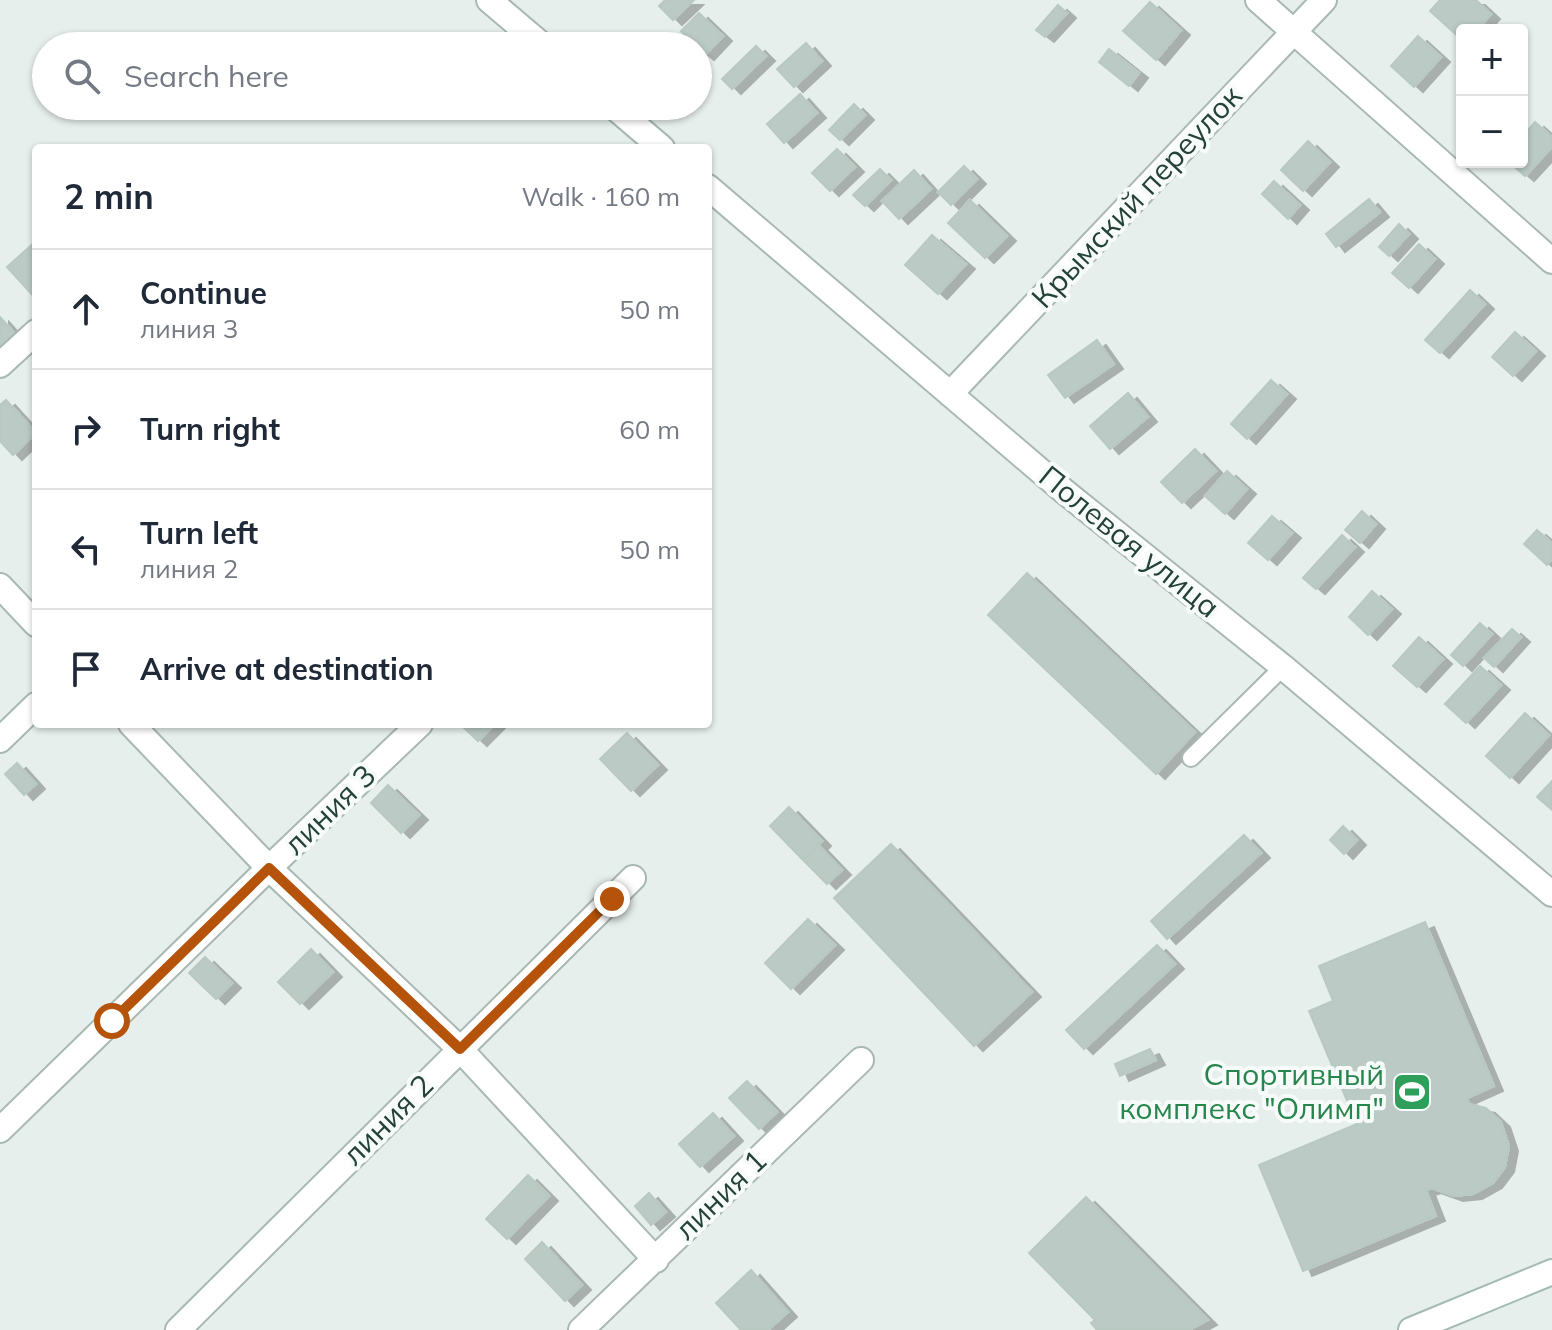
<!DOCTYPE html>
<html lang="en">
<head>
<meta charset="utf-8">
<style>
	body { margin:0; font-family:Mulish,sans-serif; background:#f2f2f3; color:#1f2937 }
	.controls { position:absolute; right:24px; top:24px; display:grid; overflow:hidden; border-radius:8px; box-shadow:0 2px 6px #0004 }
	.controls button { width:72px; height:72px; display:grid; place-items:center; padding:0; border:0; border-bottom:2px solid #e0e1e3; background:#fff; color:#1f2937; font:40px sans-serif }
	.stop { position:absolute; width:24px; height:24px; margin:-18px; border:6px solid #b45309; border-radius:50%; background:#fff }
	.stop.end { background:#b45309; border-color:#fff; box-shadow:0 2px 8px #0008 }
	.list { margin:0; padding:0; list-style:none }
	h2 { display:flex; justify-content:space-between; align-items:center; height:104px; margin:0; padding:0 32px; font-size:34px }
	h2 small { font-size:26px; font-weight:400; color:#747a83 }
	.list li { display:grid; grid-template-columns:52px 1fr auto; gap:24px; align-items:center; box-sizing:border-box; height:120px; padding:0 32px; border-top:2px solid #e0e1e3 }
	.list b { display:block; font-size:30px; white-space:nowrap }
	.list p { margin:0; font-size:26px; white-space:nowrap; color:#747a83 }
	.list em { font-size:26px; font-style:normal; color:#747a83 }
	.icon { flex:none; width:44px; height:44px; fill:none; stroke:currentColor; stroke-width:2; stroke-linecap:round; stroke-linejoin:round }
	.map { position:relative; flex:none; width:1552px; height:1330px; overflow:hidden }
	.search { position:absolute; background:#fff; box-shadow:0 2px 6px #0004; left:32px; top:32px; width:680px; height:88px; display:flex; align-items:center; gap:20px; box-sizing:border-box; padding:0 28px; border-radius:44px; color:#747a83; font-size:30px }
	.panel { position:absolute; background:#fff; box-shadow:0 2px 6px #0004; left:32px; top:144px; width:680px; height:584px; border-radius:8px }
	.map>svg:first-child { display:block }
</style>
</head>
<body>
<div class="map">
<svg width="1552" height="1330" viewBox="0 0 1552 1330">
	<defs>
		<filter id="shadow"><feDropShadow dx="9" dy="5" stdDeviation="0" flood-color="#0004"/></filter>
	</defs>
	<rect width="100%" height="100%" fill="#e6efeb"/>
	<!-- building -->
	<path fill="#bbcac4" stroke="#b8c9c2" stroke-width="2" filter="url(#shadow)" d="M665 0H694L673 20 659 6Z
		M1440 0H1476L1491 14 1477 30H1462V40L1430 11Z
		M1150 2 1181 30 1156 60 1123 31Z
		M1058 5 1067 13 1045 37 1036 30Z
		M699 13 723 36 705 55 698 49V46H695L681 31Z
		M1418 36 1441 57 1414 87 1391 66Z
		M806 43 822 61 794 87 777 69Z
		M756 46 766 56 732 89 722 79Z
		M1109 49 1139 73 1129 86 1099 62Z
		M800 94 817 113 784 143 767 124Z
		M854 104 865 115 840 140 829 130Z
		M1535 122 1552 137V147L1525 176 1509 162H1522V137Z
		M1308 141 1330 162 1303 191 1281 170Z
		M837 149 855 167 830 191 812 173Z
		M964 166 977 179 951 205 938 192Z
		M880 169 891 180 865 206 853 195Z
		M914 170 931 189 899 219 882 201Z
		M1274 181 1300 205 1288 219 1262 194Z
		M1369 199 1380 212 1336 247 1326 234Z
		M970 200 1007 236 985 258 948 223Z
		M1399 224 1409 234 1389 256 1379 247Z
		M932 235 966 264 938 294 905 265Z
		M36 241V299L7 267Z
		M1419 244 1435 259 1409 288 1392 273Z
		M1470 290 1485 304 1440 353 1425 340Z
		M0 317 17 336 0 351Z
		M1515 332 1536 351 1513 376 1492 357Z
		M1097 340 1114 364 1065 398 1048 375Z
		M1271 380 1287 394 1247 439 1231 424Z
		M1128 393 1148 417 1110 449 1090 426Z
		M6 400 36 433 13 455 0 441V405Z
		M1195 449 1216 471 1182 503 1161 482Z
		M1227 471 1247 489 1225 514 1205 496Z
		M1362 511 1376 524 1360 543 1345 530Z
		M1272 516 1292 533 1268 560 1248 543Z
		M1537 530 1552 543V559L1547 565 1524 544Z
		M1342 535 1355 547 1316 589 1303 578Z
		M1027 573 1195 732 1156 774 988 615Z
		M1372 591 1392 609 1368 635 1349 617Z
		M1480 623 1492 634 1463 666 1451 655Z
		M1512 629 1521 637 1494 667 1484 658Z
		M1419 637 1443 659 1417 687 1393 666Z
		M1480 666 1501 685 1466 723 1445 704Z
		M1525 713 1549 735 1510 778 1486 756Z
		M460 724H495L478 741Z
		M627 733 658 765 631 791 600 759Z
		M17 763 36 784 24 795 5 774Z
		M1552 781V810L1537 797Z
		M388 785 419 815 401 833 371 803Z
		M789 807 822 841 803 860 770 826Z
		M1343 826 1357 840 1344 854 1330 840Z
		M1244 835 1261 853 1167 939 1151 921Z
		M891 844 1032 992 974 1046 834 898Z
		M818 845 842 870 827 884 803 860Z
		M808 919 835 945 791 989 765 963Z
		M1425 922 1494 1086 1467 1098 1469 1104 1486 1108 1501 1122 1509 1146 1505 1167 1493 1183 1473 1194 1454 1196 1432 1188 1426 1190 1436 1216 1303 1271 1259 1165 1357 1124 1309 1011 1333 1001 1319 966Z
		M1157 945 1175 964 1084 1049 1066 1030Z
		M311 949 333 972 300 1004 278 982Z
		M205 957 232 983 216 999 189 973Z
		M1150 1049 1156 1060 1120 1076 1115 1064Z
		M747 1081 777 1112 759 1129 729 1098Z
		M713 1113 734 1136 700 1167 679 1144Z
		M528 1175 549 1196 507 1239 486 1219Z
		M649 1193 666 1212 651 1225 635 1206Z
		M1086 1197 1208 1320 1189 1330H1097L1091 1323 1095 1320 1029 1253Z
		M542 1242 582 1285 565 1301 525 1259Z
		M751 1270 788 1312 768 1330H741L716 1303Z"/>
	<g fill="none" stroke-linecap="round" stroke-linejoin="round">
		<!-- service casing -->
		<g stroke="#a8b8b2" stroke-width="20">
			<path id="service" d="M1191 758 1283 667"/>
		</g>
		<!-- minor casing -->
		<g stroke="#a8b8b2" stroke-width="28">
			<path id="minor" d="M489 0 543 46
				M1258 0 1552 261
				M613 106 662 148
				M708 187 1065 492 1283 667 1552 894
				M0 365 36 332
				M950 394 1324 0
				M0 586 36 624
				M131 724 269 868 460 1049 656 1260
				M0 740 36 705
				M0 1130 269 868 420 724
				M178 1330 633 878
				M581 1330 861 1060"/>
		</g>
		<!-- secondary casing -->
		<g stroke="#a4bbb3" stroke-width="28">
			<path id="secondary" d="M1411 1330 1552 1272"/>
		</g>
		<!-- service -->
		<use href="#service" stroke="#fff" stroke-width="16"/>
		<!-- minor -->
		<use href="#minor" stroke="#fff" stroke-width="24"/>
		<!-- secondary -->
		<use href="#secondary" stroke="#fff" stroke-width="24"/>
	</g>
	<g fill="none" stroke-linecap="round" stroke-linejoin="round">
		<!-- route -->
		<path stroke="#b45309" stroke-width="10" d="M112 1021 269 868 460 1049 612 899"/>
	</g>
	<!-- icons -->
	<defs>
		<g id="stadium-square" transform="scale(2)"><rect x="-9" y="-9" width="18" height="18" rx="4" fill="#2e9e5b" stroke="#f7fbf9"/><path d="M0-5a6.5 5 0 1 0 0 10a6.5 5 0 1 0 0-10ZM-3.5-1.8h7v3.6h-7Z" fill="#fff"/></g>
	</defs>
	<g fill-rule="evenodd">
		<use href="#stadium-square" x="1412" y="1092"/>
	</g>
	<g text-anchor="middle" stroke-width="8" stroke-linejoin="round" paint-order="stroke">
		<!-- street labels -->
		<g font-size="30" fill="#24423a" stroke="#f7fbf9">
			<text transform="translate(1137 197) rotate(-47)" y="10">Крымский переулок</text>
			<text transform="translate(1129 542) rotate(39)" y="10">Полевая улица</text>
			<text transform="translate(330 810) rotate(-44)" y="10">линия 3</text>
			<text transform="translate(388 1120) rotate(-45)" y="10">линия 2</text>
			<text transform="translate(721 1195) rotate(-44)" y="10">линия 1</text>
		</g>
		<!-- leisure labels -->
		<g font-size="30" fill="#27864d" stroke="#f7fbf9" text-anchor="end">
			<text x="1384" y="1085">Спортивный<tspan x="1384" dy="34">комплекс "Олимп"</tspan></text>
		</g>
	</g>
</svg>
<div class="controls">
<button>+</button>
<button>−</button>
</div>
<div class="stop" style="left:112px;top:1021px"></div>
<div class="stop end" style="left:612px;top:899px"></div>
<div class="search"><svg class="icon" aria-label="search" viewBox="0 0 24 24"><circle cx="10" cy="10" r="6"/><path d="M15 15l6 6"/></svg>Search here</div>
<section class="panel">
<h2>2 min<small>Walk · 160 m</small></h2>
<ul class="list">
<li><svg class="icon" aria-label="ahead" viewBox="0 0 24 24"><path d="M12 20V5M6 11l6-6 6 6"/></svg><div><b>Continue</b><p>линия 3</p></div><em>50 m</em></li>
<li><svg class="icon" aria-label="right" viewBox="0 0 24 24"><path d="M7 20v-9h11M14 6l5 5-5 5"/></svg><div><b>Turn right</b></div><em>60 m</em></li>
<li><svg class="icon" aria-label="left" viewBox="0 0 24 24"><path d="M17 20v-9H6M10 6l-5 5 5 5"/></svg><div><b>Turn left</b><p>линия 2</p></div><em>50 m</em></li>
<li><svg class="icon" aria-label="arrive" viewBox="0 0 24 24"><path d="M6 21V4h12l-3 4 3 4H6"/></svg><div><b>Arrive at destination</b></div></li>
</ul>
</section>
</div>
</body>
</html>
